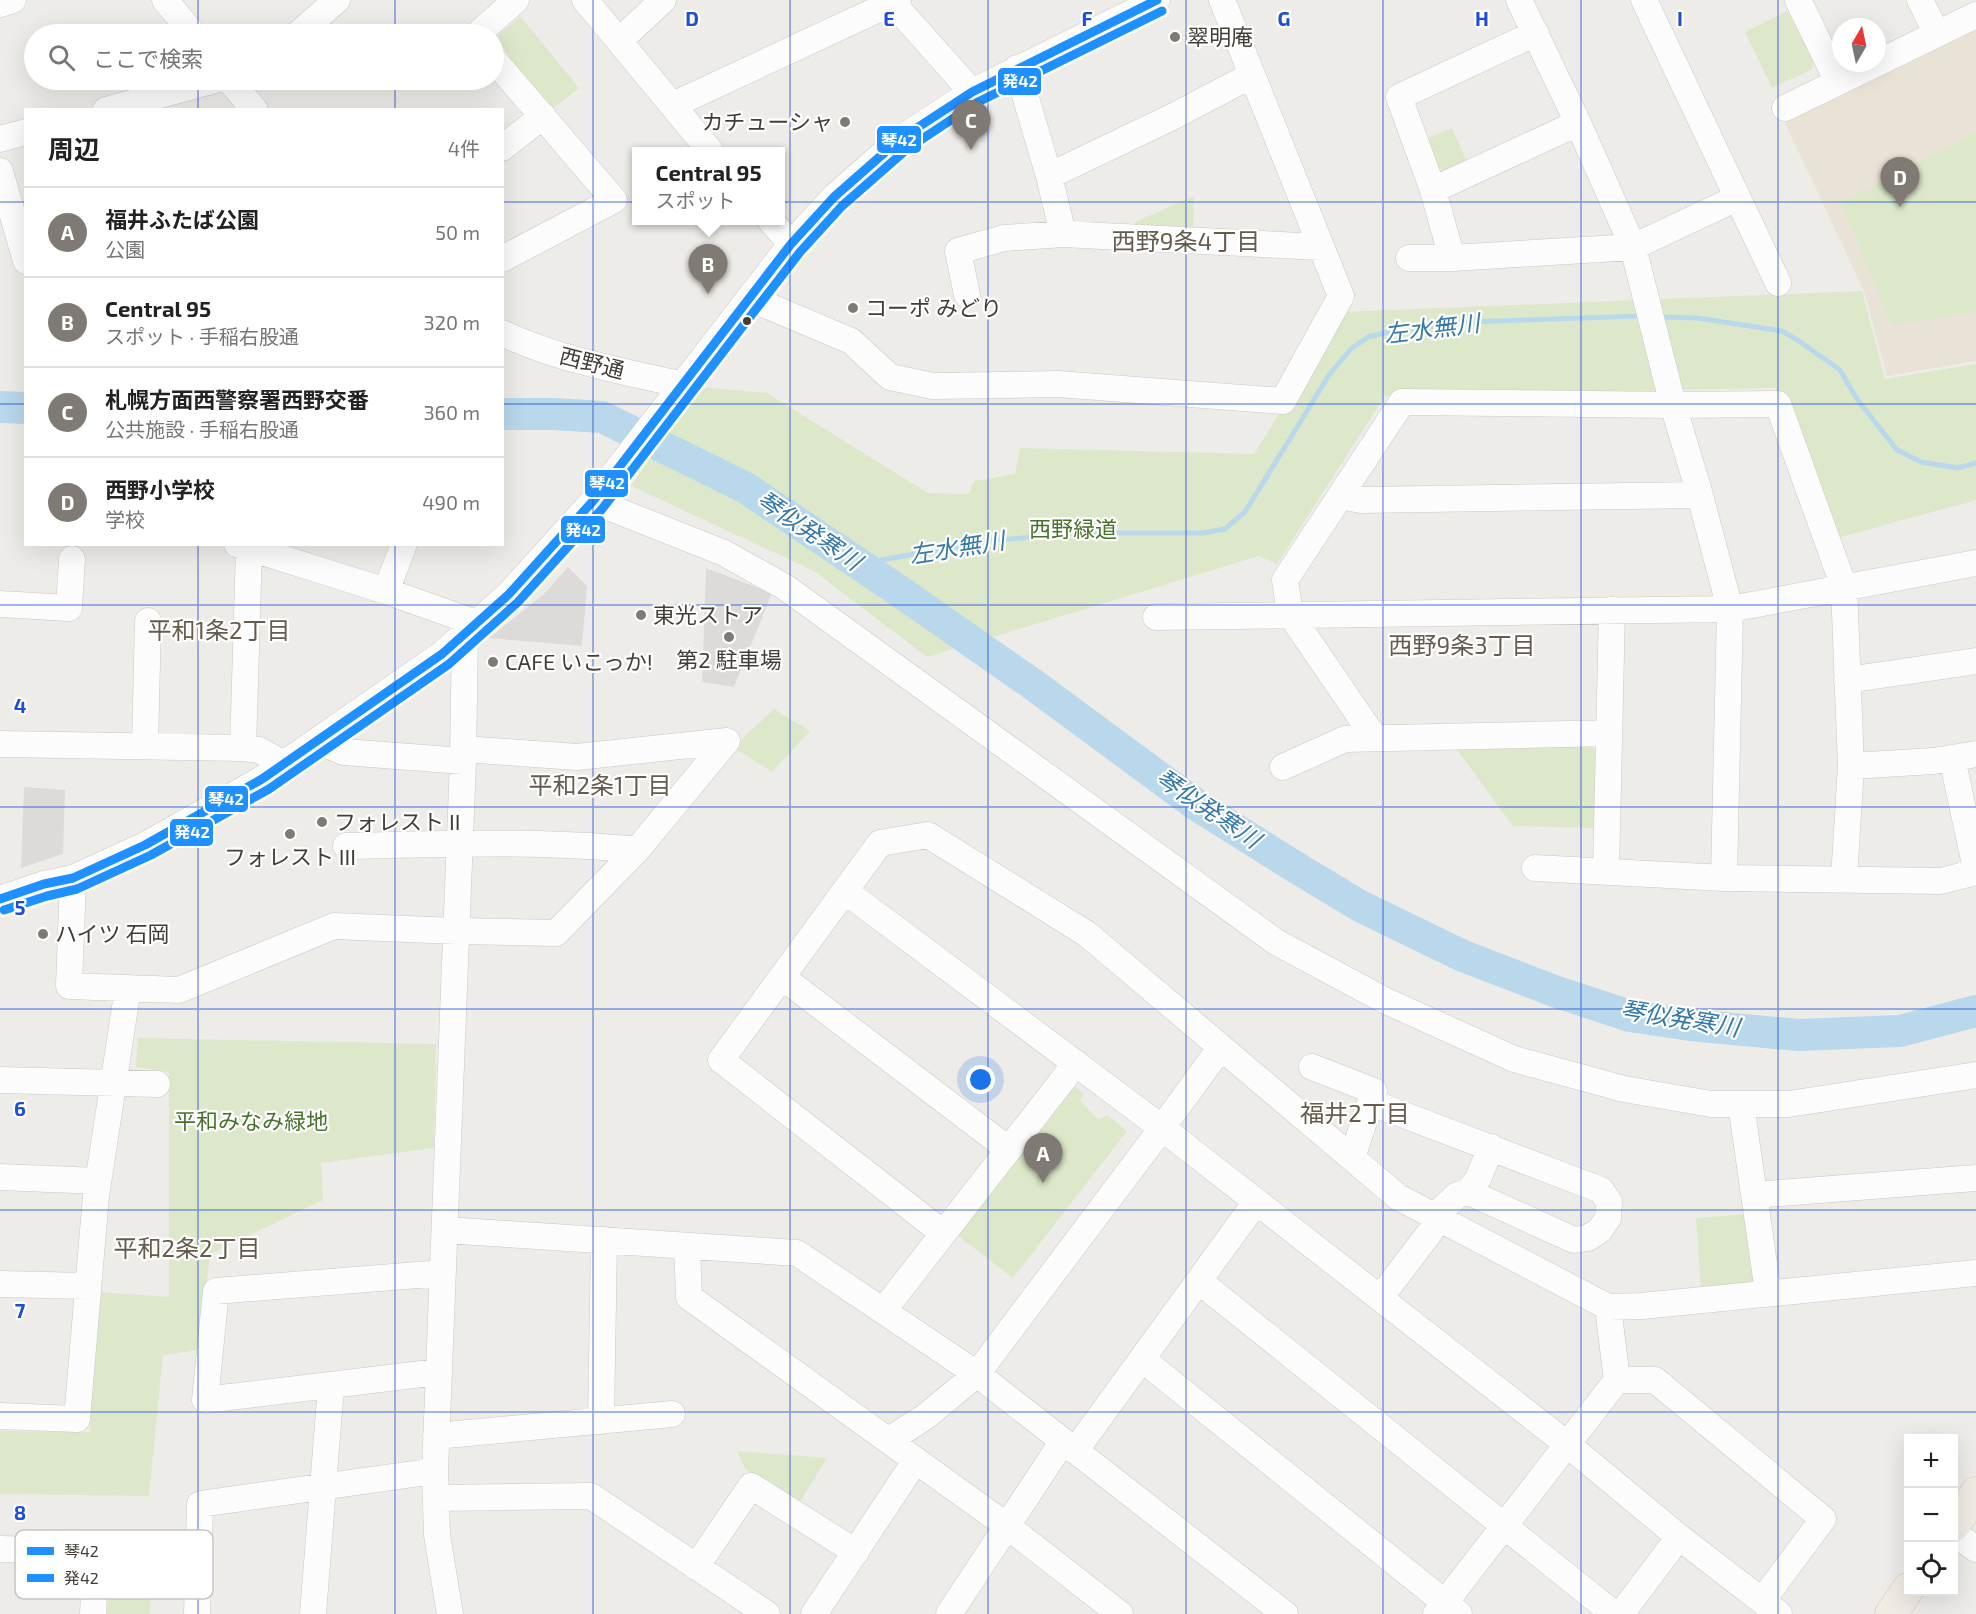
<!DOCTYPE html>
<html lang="ja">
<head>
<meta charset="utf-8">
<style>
	body { margin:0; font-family:"Exo 2","Noto Sans JP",sans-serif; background:#f2f2f2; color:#222 }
	.controls { position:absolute; right:18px; bottom:18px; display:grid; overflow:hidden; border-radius:0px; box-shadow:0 6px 24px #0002 }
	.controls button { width:54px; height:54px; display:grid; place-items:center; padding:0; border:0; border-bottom:2px solid #e0e0e0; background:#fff; color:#222; font:30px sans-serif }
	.compass { position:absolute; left:1832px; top:18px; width:54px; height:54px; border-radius:50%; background:#fff; box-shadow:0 6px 24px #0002; rotate:9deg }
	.you { position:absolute; left:981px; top:1080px; width:21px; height:21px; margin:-15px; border:4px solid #fff; border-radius:50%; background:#1a73e8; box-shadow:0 0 0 9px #1a73e833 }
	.badge { display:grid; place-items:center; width:39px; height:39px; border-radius:50%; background:#7f7a74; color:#fff; font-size:20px; font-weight:700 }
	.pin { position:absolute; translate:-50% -50px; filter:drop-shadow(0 2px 3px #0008) }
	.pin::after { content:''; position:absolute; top:32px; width:21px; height:18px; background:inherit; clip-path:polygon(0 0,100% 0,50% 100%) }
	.popup { position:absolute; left:632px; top:147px; width:153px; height:78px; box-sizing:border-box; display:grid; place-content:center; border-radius:0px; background:#fff; filter:drop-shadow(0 2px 4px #0005); font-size:20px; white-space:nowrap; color:#767676 }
	.popup b { font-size:22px; color:#222 }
	.popup::after { content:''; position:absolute; left:50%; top:100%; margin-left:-12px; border:12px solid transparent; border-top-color:#fff }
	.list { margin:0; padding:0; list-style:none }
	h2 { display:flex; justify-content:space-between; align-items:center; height:78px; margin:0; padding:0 24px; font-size:26px }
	h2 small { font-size:20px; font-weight:400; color:#767676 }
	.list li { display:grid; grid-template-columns:39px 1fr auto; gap:18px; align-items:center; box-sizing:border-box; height:90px; padding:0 24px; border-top:2px solid #e0e0e0 }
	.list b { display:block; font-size:22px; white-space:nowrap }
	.list p { margin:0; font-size:20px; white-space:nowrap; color:#767676 }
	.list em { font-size:20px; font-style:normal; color:#767676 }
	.icon { flex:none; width:33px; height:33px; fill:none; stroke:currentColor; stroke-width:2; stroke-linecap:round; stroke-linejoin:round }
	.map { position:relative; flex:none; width:1976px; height:1614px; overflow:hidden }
	.search { position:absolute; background:#fff; box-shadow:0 6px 24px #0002; left:24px; top:24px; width:480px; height:66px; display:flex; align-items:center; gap:15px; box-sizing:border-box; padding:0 21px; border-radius:33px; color:#767676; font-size:22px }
	.panel { position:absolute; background:#fff; box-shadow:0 6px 24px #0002; left:24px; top:108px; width:480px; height:438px; border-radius:0px }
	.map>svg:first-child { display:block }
</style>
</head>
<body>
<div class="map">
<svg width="1976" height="1614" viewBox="0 0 1976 1614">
	<rect width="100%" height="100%" fill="#eeece8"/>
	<!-- education -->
	<path fill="#e9e3d7" d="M1976 30V361L1887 376 1864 291 1785 123Z"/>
	<!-- green -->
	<path fill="#dce8c9" d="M1787 11 1813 59 1812 69 1772 88 1745 32Z
		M520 16 579 88 551 110 497 40 498 36Z
		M1452 128 1467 162 1445 171 1437 168 1426 139Z
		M1976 132V312L1892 326 1841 203Z
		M1194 196 1193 231 1131 228 1135 222Z
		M1862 291 1885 379 1976 364V500L1837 538 1775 388 1385 396 1277 564 1259 556 927 657 814 571 631 486 700 387 767 393 928 493 969 494 974 481 1015 474 1020 448 1254 454 1342 312Z
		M774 709 810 731 772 772 733 747Z
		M1590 746 1599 753 1595 828 1513 826 1455 747Z
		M138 1038 436 1044 434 1148 321 1163 323 1200 210 1254 199 1350 163 1355 149 1496 0 1494V1431L90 1432 96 1292 169 1297V1072L136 1067Z
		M1074 1086 1084 1094 1080 1100 1098 1120 1107 1115 1127 1131 1013 1278 957 1235Z
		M1747 1214 1755 1278 1748 1287 1701 1291 1696 1218Z
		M737 1451 827 1458 799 1503 746 1470Z
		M110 1561 153 1563 150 1614H107Z"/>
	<!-- parking -->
	<path fill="#dddbd8" d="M568 567 587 586 582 646 489 638 544 594Z
		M706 568 772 593 734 687 702 682Z
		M24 787 65 790 63 854 21 868Z"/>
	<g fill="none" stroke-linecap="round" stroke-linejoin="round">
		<!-- stream -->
		<path stroke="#bad8eb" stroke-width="5" d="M1658 317 1698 318 1782 331 1796 339 1840 370 1857 399 1897 450 1921 462 1958 468 1976 463
			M859 564 987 541 1077 533H1203L1225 529 1245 512 1329 375 1351 349 1368 337 1392 331 1466 322 1642 316"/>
		<!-- river -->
		<path stroke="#bad8eb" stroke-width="32" d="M0 407 26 408
			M502 414H554L602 417 746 488 902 593 1031 683 1198 806 1292 865 1360 906 1463 956 1554 991 1630 1016 1690 1025 1798 1035 1900 1031 1976 1011"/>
		<!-- minor casing -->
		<g stroke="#cac8c4" stroke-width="27">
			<path id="minor" d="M165 0 193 34
				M585 0 711 152
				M890 0 972 92
				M1519 0 1578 123 1633 247 1673 405 1700 495 1730 609 1724 878
				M1644 0 1778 283
				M1798 0 1838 82
				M1920 0 1937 34
				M0 4 13 0
				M298 34 337 0
				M478 34 516 0
				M619 41 663 0
				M494 60 614 200 502 259
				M1017 68 1049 176 1063 234
				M229 80 255 110
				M673 105 898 0
				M1785 108 1976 15
				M106 110 215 80
				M0 139 26 132
				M502 148 543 116
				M0 171 26 261
				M1049 176 1174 116 1252 75
				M1433 190 1578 123
				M770 220 791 244
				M1409 258H1452L1633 247 1737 198
				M1452 258 1433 190 1399 97 1536 33
				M967 295 958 251 1004 238 1063 234 1321 247
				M749 298 851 341 890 377 933 386 1058 384 1283 401 1341 296 1222 0
				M502 333C560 360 622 371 683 385
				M1340 496 1361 500 1700 495
				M593 501 724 553 785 587 1276 942 1384 1000 1514 1059 1624 1089 1711 1104H1789L1976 1075
				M237 544 386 591 476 623
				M386 591 404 544
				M0 604 69 608 72 559
				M1156 617 1730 609 1976 563
				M1847 680 1976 661
				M1374 737 1290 614 1285 580 1402 402 1673 405 1778 404 1844 587 1851 766 1844 879
				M317 741 344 752 463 761
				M0 744 243 748 259 750 284 764
				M145 746 148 621
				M243 748 249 549
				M1952 758 1976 869
				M1851 766 1934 761 1976 754
				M1283 767 1345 739 1609 733
				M346 846C443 844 540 840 637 850
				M1535 868 1724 878 1941 881 1976 872
				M1606 872 1612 610
				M73 878 69 986 179 990 334 926 457 931 556 933 637 850 727 741 577 757 464 749
				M845 891 1162 1128 1567 1444 1679 1537 1779 1614
				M0 899 44 884 73 878 145 845 262 779 442 654 509 594 593 501 791 244 834 197 900 139 972 92 1157 0
				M782 977 1008 1149
				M1312 1067 1374 1091 1352 1158
				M0 1080 157 1084
				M1370 1102 1601 1190 1609 1202 1608 1218 1600 1230 1588 1238 1574 1240 1468 1192 1457 1195 1435 1216
				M1741 1104 1768 1292
				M0 1177 98 1181
				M1468 1192 1478 1179 1491 1147
				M1754 1195 1976 1178
				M445 1230 797 1253 977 1374 1285 1614
				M943 1233 721 1060 880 843 928 835 1087 934 1398 1197 1608 1307 1642 1306 1976 1273
				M687 1246 689 1297 1007 1526 1120 1614
				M1199 1281 1614 1614
				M0 1284 88 1286
				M1380 1298 1440 1219
				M883 1311 1076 1063
				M1142 1359 1459 1614
				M439 1372 205 1400 216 1291 443 1273
				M1617 1380H1655L1823 1519 1762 1601
				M0 1416 77 1419 96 1196 128 988
				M601 1421 604 1240
				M436 1436 672 1414
				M889 1440 925 1417 977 1374 1162 1128 1221 1047
				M1075 1451 1256 1202
				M436 1498 591 1496 767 1614
				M1954 1533 1976 1549
				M0 1549 199 1555
				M696 1567 751 1486 856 1552
				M93 1614 96 1552
				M197 1614 200 1504 435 1471
				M313 1614 331 1386
				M450 1614 437 1535 435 1471 463 761 465 633
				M814 1614 916 1460
				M949 1614 1063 1441
				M1436 1614 1617 1380 1608 1307
				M1621 1614 1679 1537"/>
		</g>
		<!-- major casing -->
		<g stroke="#d0c8b6" stroke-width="33">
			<path id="major" d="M1954 1525 1976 1493
				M1891 1614 1908 1589"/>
		</g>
		<!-- minor -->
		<use href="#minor" stroke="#fcfcfc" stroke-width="26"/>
		<!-- major -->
		<use href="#major" stroke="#f0ece3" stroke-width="32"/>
		<!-- bus-1 casing -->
		<g stroke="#fff" stroke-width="14">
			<path id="bus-1" d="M0 899 44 884 73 878 145 845 262 779 442 654 509 594 593 501 791 244 834 197 900 139 972 92 1157 0"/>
		</g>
		<!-- bus-2 casing -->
		<g stroke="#fff" stroke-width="14">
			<path id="bus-2" d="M4 910 47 896 77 889 151 855 269 789 449 664 518 602 602 509 800 252 842 206 907 149 978 102 1162 11"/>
		</g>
		<!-- bus-1 -->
		<use href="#bus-1" stroke="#1e90ff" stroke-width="9"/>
		<!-- bus-2 -->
		<use href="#bus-2" stroke="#1e90ff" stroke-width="9"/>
	</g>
	<!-- grid -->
	<path fill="none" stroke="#1d4ed8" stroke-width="1.5" stroke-opacity="0.55" d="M198 0V34M395 0V34M593 0V1614M790 0V1614M988 0V1614M1186 0V1614M1383 0V1614M1581 0V1614M1778 0V1614M198 80V110M395 80V110M0 202H26M502 202H1976M0 404H26M502 404H1976M198 544V1614M395 544V1614M0 605H1976M0 807H1976M0 1009H1976M0 1210H1976M0 1412H1976"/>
	<!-- markers -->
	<g fill="#7f7a74" stroke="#fff" stroke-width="2">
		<circle cx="1175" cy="37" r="6"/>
		<circle cx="845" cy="122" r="6"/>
		<circle cx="853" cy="308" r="6"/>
		<circle cx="641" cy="615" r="6"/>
		<circle cx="729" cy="637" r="6"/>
		<circle cx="493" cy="662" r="6"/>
		<circle cx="322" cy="822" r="6"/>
		<circle cx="290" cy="834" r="6"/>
		<circle cx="43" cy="934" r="6"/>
	</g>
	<circle fill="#433d35" stroke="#fff" stroke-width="2" cx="747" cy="321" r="5"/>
	<g text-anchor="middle" stroke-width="4.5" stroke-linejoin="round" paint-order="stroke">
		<!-- poi labels -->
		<g font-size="22" fill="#433d35" stroke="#fff" text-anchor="start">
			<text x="1187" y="45">翠明庵</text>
			<text x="833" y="130" text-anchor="end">カチューシャ</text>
			<text x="865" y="316">コーポ みどり</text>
			<text x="653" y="623">東光ストア</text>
			<text x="729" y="668" text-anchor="middle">第2 駐車場</text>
			<text x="505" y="670">CAFE いこっか!</text>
			<text x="334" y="830">フォレスト II</text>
			<text x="290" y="865" text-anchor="middle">フォレスト III</text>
			<text x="55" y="942">ハイツ 石岡</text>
		</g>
		<!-- street labels -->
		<g font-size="22" fill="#433d35" stroke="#fff">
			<text transform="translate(592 363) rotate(14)" y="8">西野通</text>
		</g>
		<!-- park labels -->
		<g font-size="22" fill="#47722b" stroke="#fff">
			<text x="1073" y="537">西野緑道</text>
			<text x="251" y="1129">平和みなみ緑地</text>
		</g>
		<!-- neighbourhood labels -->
		<g font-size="24" fill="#665b4d" stroke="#fff">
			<text x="1186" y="250">西野9条4丁目</text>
			<text x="219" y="639">平和1条2丁目</text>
			<text x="1462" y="654">西野9条3丁目</text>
			<text x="600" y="794">平和2条1丁目</text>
			<text x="1355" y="1122">福井2丁目</text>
			<text x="187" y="1257">平和2条2丁目</text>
		</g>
		<!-- water labels -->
		<g font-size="24" font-style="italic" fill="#3479a9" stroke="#fff">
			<text transform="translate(1432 329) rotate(-7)" y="8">左水無川</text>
			<text transform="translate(809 531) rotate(34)" y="8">琴似発寒川</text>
			<text transform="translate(957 548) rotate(-9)" y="8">左水無川</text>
			<text transform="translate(1208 809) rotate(34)" y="8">琴似発寒川</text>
			<text transform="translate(1680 1019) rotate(9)" y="8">琴似発寒川</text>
		</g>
	</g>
	<!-- legend -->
	<rect x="15" y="1530" width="198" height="69" rx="9" fill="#fff" stroke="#c7c5c2" stroke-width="1.5"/>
	<rect x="27" y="1547" width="27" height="8" fill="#1e90ff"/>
	<rect x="27" y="1574" width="27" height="8" fill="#1e90ff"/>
	<g font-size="16" fill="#433d35">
		<text x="64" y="1557">琴42</text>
		<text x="64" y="1584">発42</text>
	</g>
	<g font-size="20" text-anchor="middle" font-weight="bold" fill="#1d4ed8" stroke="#fff" stroke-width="4.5" stroke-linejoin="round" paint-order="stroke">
		<text x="692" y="26">D</text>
		<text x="889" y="26">E</text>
		<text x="1087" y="26">F</text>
		<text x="1284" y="26">G</text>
		<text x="1482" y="26">H</text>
		<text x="1680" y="26">I</text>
		<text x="20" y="713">4</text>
		<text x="20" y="915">5</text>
		<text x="20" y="1116">6</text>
		<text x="20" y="1318">7</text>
		<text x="20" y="1520">8</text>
	</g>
	<g stroke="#fff" stroke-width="2">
		<rect x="997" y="67" width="45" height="29" rx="6" fill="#1e90ff"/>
		<rect x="876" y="125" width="46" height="29" rx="6" fill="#1e90ff"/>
		<rect x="584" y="469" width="45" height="29" rx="6" fill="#1e90ff"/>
		<rect x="560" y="515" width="46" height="29" rx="6" fill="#1e90ff"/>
		<rect x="204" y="785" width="45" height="28" rx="6" fill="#1e90ff"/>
		<rect x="169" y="818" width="45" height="29" rx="6" fill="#1e90ff"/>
	</g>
	<g font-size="16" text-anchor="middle" font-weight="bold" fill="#fff">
		<text x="1020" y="87">発42</text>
		<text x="899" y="146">琴42</text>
		<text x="607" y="489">琴42</text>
		<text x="583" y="536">発42</text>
		<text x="226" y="805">琴42</text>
		<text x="192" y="838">発42</text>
	</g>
</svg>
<div class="controls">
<button>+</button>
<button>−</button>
<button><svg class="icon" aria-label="locate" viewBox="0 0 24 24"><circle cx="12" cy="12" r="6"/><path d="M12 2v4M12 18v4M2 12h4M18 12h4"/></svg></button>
</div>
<svg class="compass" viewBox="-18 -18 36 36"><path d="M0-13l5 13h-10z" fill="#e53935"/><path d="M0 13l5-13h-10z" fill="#767676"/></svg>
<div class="you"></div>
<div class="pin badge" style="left:1043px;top:1183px">A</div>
<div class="pin badge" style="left:708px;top:294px">B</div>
<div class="popup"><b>Central 95</b>スポット</div>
<div class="pin badge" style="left:971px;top:150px">C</div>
<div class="pin badge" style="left:1900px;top:207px">D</div>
<div class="search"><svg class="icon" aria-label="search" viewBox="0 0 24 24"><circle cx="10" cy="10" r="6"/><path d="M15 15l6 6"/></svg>ここで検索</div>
<section class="panel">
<h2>周辺<small>4件</small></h2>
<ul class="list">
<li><span class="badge">A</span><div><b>福井ふたば公園</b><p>公園</p></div><em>50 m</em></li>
<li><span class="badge">B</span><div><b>Central 95</b><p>スポット · 手稲右股通</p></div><em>320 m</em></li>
<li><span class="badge">C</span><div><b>札幌方面西警察署西野交番</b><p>公共施設 · 手稲右股通</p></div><em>360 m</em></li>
<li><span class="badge">D</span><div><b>西野小学校</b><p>学校</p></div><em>490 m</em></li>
</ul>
</section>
</div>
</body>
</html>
